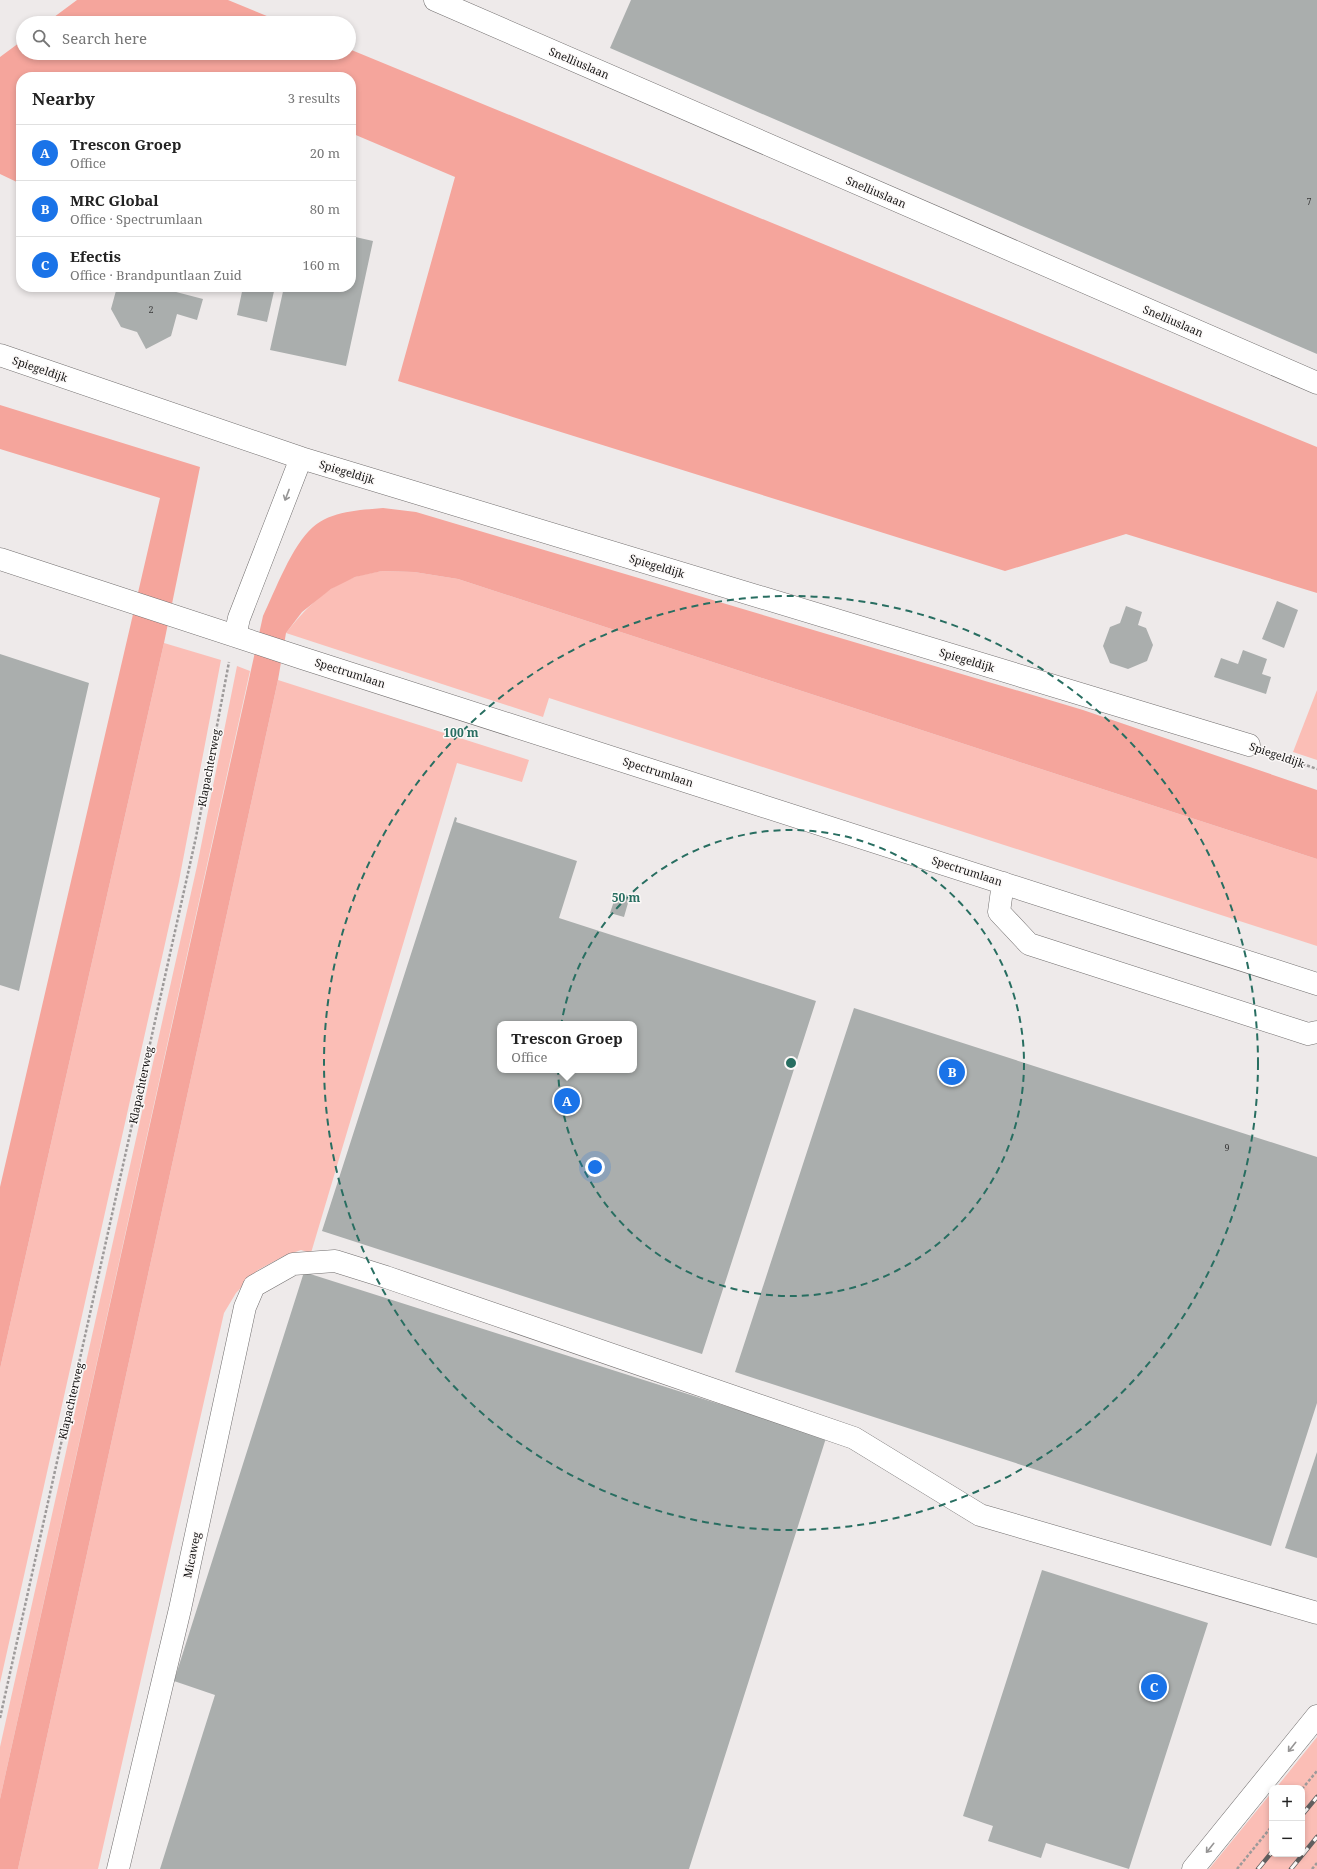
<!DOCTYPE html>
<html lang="en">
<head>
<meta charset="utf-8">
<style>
	body { margin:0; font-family:"Noto Serif",serif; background:#f6f6f6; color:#222 }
	.controls { position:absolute; right:12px; bottom:12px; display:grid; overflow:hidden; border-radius:8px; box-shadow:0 2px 6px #0003 }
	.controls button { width:36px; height:36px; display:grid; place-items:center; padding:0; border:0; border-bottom:1px solid #e0e0e0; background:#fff; color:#222; font:20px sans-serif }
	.you { position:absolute; left:595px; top:1167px; width:14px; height:14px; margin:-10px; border:3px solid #fff; border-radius:50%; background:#1a73e8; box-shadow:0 0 0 6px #1a73e833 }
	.badge { display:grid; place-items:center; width:26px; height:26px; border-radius:50%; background:#1a73e8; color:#fff; font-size:13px; font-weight:700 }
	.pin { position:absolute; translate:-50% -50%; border:2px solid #fff; box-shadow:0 1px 4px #0006 }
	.popup { position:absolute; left:497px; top:1021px; width:140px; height:52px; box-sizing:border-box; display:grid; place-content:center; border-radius:8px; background:#fff; filter:drop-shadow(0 1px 3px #0005); font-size:13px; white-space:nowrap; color:#767676 }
	.popup b { font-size:15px; color:#222 }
	.popup::after { content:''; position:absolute; left:50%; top:100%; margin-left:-8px; border:8px solid transparent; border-top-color:#fff }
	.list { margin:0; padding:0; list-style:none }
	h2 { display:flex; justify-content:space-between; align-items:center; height:52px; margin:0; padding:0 16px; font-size:17px }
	h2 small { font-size:13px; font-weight:400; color:#767676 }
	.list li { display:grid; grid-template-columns:26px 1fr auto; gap:12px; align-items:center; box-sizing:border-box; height:56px; padding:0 16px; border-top:1px solid #e0e0e0 }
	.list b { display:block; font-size:15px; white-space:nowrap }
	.list p { margin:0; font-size:13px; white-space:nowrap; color:#767676 }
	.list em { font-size:13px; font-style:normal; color:#767676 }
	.icon { flex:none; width:22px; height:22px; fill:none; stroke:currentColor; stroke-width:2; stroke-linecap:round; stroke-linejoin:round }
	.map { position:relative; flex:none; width:1317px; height:1869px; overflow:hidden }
	.search { position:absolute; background:#fff; box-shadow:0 2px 6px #0003; left:16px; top:16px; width:340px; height:44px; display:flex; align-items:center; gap:10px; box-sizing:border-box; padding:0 14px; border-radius:22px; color:#767676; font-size:15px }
	.panel { position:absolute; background:#fff; box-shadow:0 2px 6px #0003; left:16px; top:72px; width:340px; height:220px; border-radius:16px }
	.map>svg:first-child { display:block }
</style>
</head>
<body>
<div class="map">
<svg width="1317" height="1869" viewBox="0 0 1317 1869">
	<rect width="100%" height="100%" fill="#eeeaea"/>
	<!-- green -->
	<path fill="#fbbeb6" d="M382 571 414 572 458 579 1317 859V946L549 698 543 717 286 633C304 610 326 587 355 577 363 574 373 573 382 571Z
		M164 643 221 660 179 881 0 1683V1369Z
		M237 666 250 671 0 1799V1747L197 866Z
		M278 680 529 760 522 782 457 763 311 1253 301 1250 284 1256 258 1270 236 1293 224 1313 98 1869H18Z
		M1317 690V760L1293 752Z
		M1317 1737V1869H1209L1272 1792V1854H1302V1788H1276Z"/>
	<!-- water -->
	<path fill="#f5a59c" d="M77 0H228L284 23H46Z
		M23 40V53H349V49L1317 447V593L1126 534 1005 571 398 381 455 177 351 133V77H21V184L0 174V57Z
		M0 405 200 467 164 643 0 1369V1187L160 498 0 449Z
		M383 508 416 512 1083 710 1317 790V859L458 579 414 572 382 571 355 577 331 589 302 612 286 633 278 680 18 1869H0V1799L263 616C275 591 292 545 313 527 331 511 360 510 383 508Z"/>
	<!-- building -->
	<path fill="#aaaead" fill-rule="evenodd" d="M631 0H1317V354L610 48Z
		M351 236 373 241 346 366 270 350 284 287H351Z
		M117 287H157L203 299 197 320 177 314 171 336 146 349 137 332 121 327 111 309Z
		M243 287H275L267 322 237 315Z
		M1277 601 1298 610 1284 648 1262 639Z
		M1126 606 1142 612 1138 625 1146 628 1153 645 1147 661 1128 669 1110 663 1103 646 1110 627 1120 623Z
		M1243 650 1267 659 1262 674 1271 677 1266 694 1214 677 1221 658 1238 664Z
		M0 654 89 683 19 991 0 985Z
		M455 817 457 818 456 822 577 861 559 918 816 1001 702 1354 322 1231ZM500 1024H634V1070H500Z
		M617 892 630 896 624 917 610 913Z
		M854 1008 1317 1157V1403L1271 1546 735 1372Z
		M304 1272 826 1438 689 1869H160L215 1695 174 1681Z
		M1317 1452V1558L1285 1548Z
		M1042 1570 1208 1623 1129 1869 1046 1843 1041 1858 988 1841 993 1826 963 1816Z"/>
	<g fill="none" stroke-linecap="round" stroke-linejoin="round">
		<!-- minor casing -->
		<g stroke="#716e6e" stroke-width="23">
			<path id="minor" d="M435 0 1317 383
				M0 355 301 458 1249 745
				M0 559 302 658 1317 984
				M235 636 239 618 301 458
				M1003 883 999 912 1029 944 1308 1034 1317 1032
				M118 1869 180 1609 245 1307 254 1286 293 1264 335 1261 386 1277 854 1438 980 1515 1317 1613
				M1193 1869 1317 1716"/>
		</g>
		<!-- path -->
		<path stroke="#9d9a9a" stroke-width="2.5" stroke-dasharray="3 2" stroke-linecap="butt" d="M1274 754 1317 769
			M0 1718 196 837 229 662
			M1302 1789 1317 1771
			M1237 1869 1272 1826
			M1312 1869 1317 1863"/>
		<!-- minor -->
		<use href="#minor" stroke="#fff" stroke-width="22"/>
		<!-- rail casing -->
		<g stroke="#615f5f" stroke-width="4.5">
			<path id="rail" d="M1302 1815 1317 1797
				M1258 1869 1272 1852
				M1291 1869 1317 1837"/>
		</g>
		<!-- rail -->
		<use href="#rail" stroke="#fbf8f7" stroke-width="3" stroke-dasharray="9" stroke-linecap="butt"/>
	</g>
	<!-- one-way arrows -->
	<defs><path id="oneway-shaft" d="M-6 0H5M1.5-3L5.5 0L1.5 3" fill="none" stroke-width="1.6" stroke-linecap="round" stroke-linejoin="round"/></defs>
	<g stroke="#969595">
		<use href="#oneway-shaft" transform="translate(287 495) rotate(111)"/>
		<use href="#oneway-shaft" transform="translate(1292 1747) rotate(129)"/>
		<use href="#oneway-shaft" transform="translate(1210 1848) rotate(129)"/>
	</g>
	<!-- distance rings -->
	<g fill="none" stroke="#286e61" stroke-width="2" stroke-dasharray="7 5">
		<circle cx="791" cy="1063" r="233"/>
		<circle cx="791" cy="1063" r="467"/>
	</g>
	<g text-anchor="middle" stroke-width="3" stroke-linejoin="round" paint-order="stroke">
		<!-- number labels -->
		<g font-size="9" fill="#3a3a3a">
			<text x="1309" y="205">7</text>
			<text x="151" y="313">2</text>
			<text x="1227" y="1151">9</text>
		</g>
		<!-- street labels -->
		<g font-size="11" fill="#151414" stroke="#fbf8f7">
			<text transform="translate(579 63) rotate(23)" y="4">Snelliuslaan</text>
			<text transform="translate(876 192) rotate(23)" y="4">Snelliuslaan</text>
			<text transform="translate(1173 321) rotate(23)" y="4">Snelliuslaan</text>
			<text transform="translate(40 369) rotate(19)" y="4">Spiegeldijk</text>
			<text transform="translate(347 472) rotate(17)" y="4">Spiegeldijk</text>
			<text transform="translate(657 566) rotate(17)" y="4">Spiegeldijk</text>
			<text transform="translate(967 660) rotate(17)" y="4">Spiegeldijk</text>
			<text transform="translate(350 673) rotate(18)" y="4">Spectrumlaan</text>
			<text transform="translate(1277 755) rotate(19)" y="4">Spiegeldijk</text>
			<text transform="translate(209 768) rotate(-79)" y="4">Klapachterweg</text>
			<text transform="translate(658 772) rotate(18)" y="4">Spectrumlaan</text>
			<text transform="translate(967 871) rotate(18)" y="4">Spectrumlaan</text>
			<text transform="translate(141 1085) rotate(-78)" y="4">Klapachterweg</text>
			<text transform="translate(71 1401) rotate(-77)" y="4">Klapachterweg</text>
			<text transform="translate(192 1555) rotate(-78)" y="4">Micaweg</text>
		</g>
	</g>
	<circle cx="791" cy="1063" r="6" fill="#286e61" stroke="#fbf8f7" stroke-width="2"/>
	<g font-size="12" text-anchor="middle" font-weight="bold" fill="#286e61" stroke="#fbf8f7" stroke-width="3" stroke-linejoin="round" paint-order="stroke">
		<text x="461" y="737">100 m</text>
		<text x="626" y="902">50 m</text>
	</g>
</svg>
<div class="controls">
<button>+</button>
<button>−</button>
</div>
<div class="you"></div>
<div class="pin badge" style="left:567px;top:1101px">A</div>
<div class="popup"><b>Trescon Groep</b>Office</div>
<div class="pin badge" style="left:952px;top:1072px">B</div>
<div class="pin badge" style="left:1154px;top:1687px">C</div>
<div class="search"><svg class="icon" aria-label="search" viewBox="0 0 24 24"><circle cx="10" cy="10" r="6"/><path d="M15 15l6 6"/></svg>Search here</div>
<section class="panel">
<h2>Nearby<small>3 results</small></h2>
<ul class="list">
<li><span class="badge">A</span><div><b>Trescon Groep</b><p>Office</p></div><em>20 m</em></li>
<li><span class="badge">B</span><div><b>MRC Global</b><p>Office · Spectrumlaan</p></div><em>80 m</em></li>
<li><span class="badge">C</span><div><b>Efectis</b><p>Office · Brandpuntlaan Zuid</p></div><em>160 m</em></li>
</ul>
</section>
</div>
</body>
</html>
